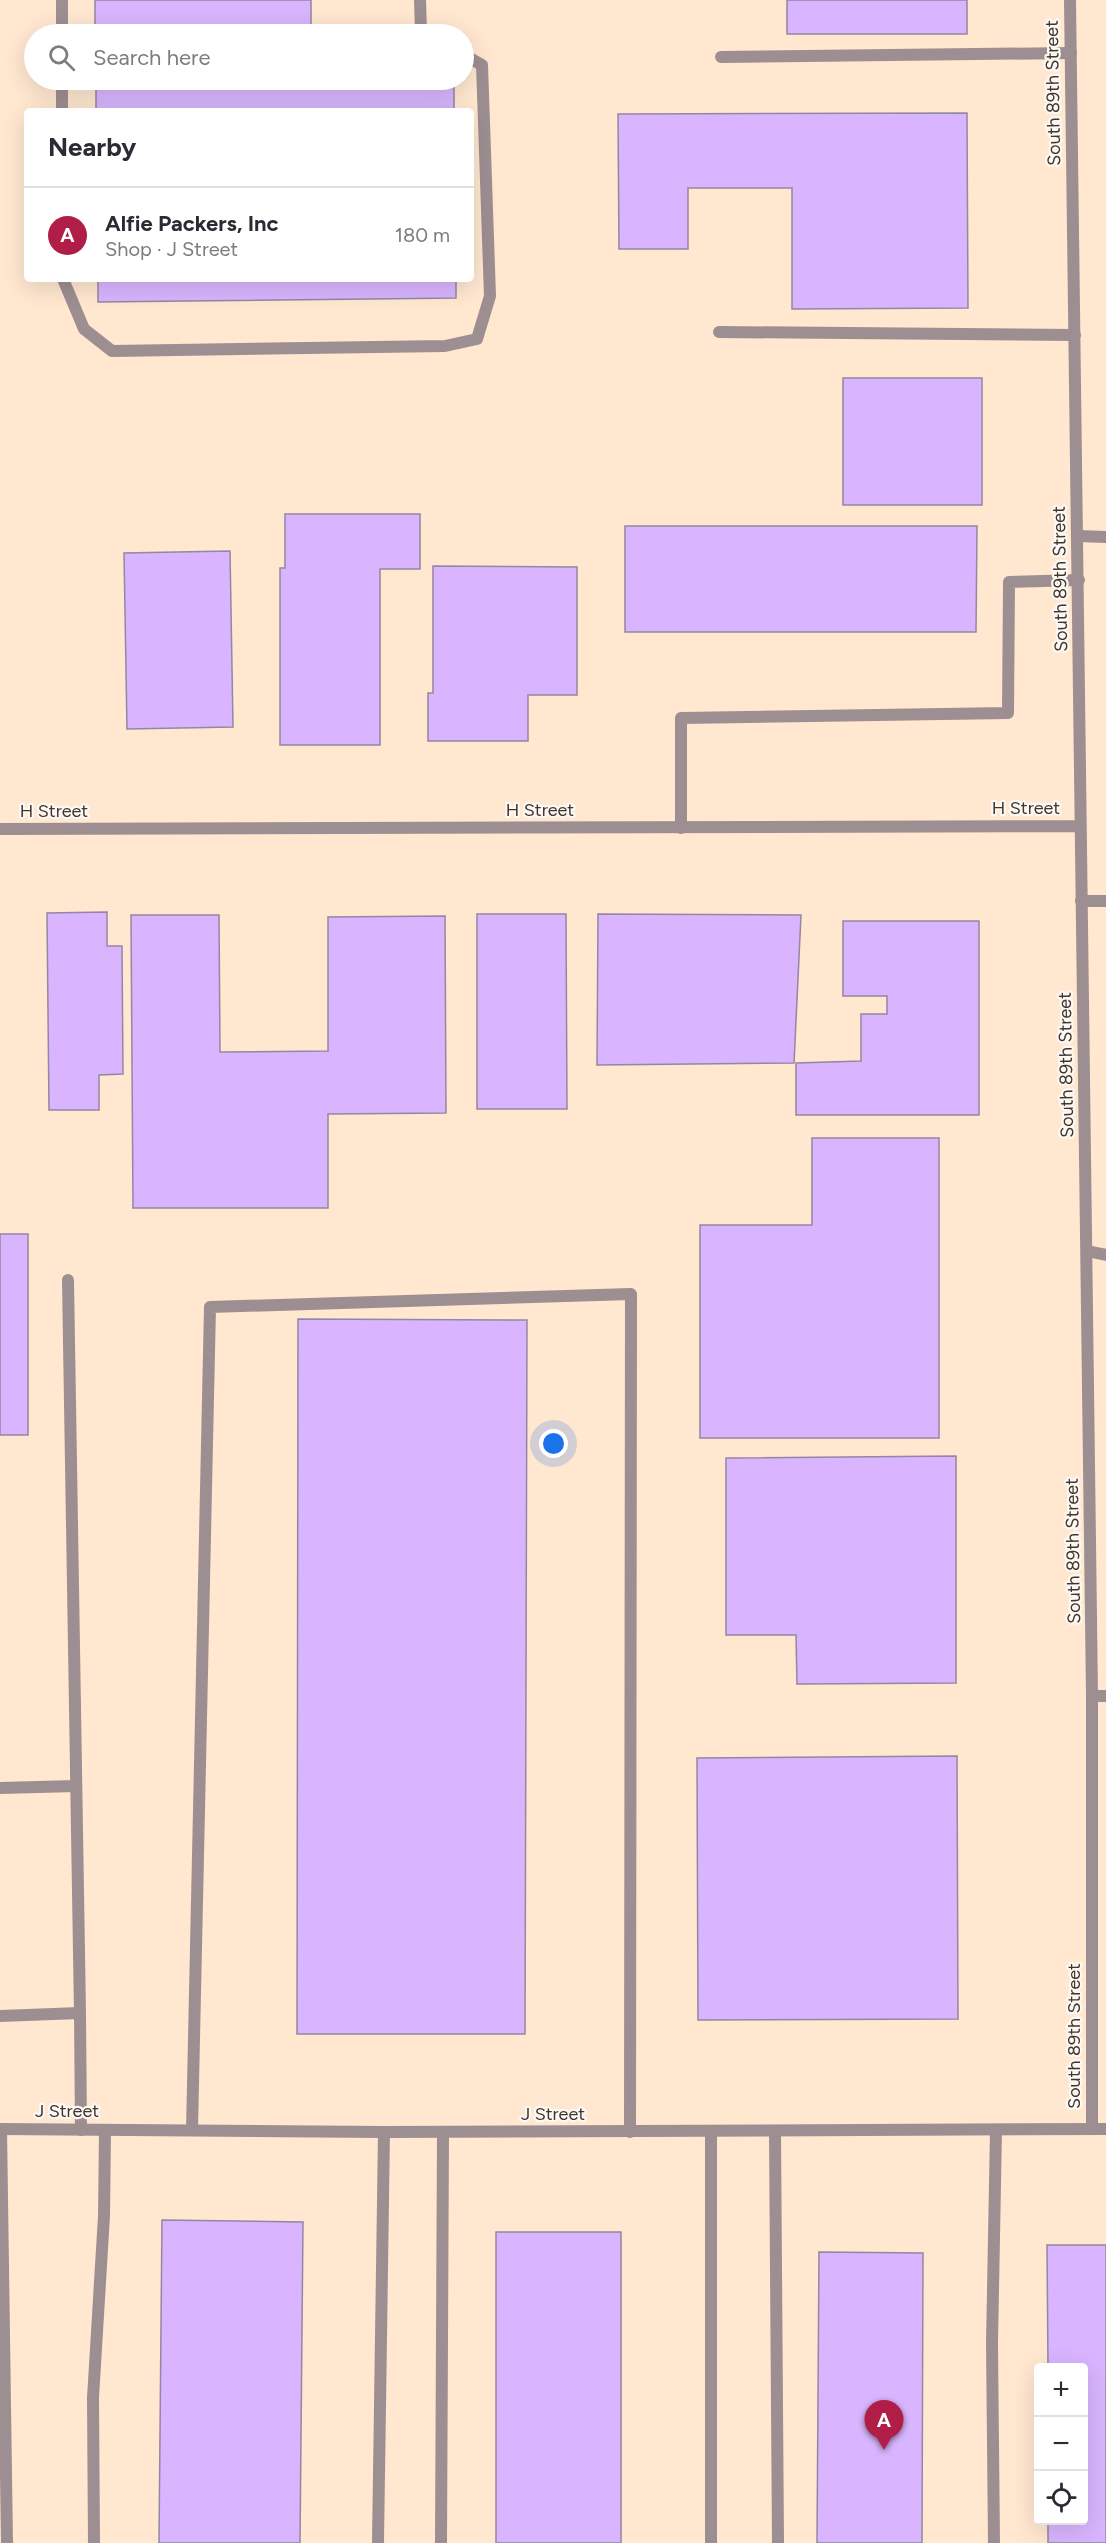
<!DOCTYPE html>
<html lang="en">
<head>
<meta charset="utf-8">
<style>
	body { margin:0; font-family:Figtree,sans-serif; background:#f7f7f7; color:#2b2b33 }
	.controls { position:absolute; right:18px; bottom:18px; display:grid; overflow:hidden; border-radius:6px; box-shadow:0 6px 24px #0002 }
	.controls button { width:54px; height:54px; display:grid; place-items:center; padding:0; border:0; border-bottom:2px solid #e1e1e2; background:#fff; color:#2b2b33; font:30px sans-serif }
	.you { position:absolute; left:554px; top:1444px; width:21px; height:21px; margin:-15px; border:4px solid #fff; border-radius:50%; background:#1a73e8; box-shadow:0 0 0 9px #1a73e833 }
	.badge { display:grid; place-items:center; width:39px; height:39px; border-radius:50%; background:#b01d46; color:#fff; font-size:20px; font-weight:700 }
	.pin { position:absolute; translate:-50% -50px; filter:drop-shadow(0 2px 3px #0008) }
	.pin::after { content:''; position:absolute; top:32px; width:21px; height:18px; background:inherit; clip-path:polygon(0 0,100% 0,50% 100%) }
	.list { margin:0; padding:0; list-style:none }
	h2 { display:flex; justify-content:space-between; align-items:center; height:78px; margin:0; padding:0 24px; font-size:26px }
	h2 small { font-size:20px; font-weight:400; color:#7c7c81 }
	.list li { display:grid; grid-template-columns:39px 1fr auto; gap:18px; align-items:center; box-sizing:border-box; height:96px; padding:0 24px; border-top:2px solid #e1e1e2 }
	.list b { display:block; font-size:22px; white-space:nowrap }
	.list p { margin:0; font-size:20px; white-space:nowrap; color:#7c7c81 }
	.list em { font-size:20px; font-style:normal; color:#7c7c81 }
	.icon { flex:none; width:33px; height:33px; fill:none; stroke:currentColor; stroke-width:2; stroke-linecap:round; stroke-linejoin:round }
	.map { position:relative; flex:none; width:1106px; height:2543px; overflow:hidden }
	.search { position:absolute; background:#fff; box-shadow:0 6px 24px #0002; left:24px; top:24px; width:450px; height:66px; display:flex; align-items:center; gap:15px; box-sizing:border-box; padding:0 21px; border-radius:33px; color:#7c7c81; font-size:22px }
	.panel { position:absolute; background:#fff; box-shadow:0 6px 24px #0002; left:24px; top:108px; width:450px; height:174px; border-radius:6px }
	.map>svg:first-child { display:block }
</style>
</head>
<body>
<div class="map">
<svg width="1106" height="2543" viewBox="0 0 1106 2543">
	<rect width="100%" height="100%" fill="#ffe7d0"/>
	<!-- building -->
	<path fill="#d8b5fe" stroke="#9387a1" stroke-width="1.5" d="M95 0H311V34H95Z
		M787 0H967V34H787Z
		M96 80H454V111H96Z
		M967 113 968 308 792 309V188H688V249H619L618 114Z
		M98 279H456V298L98 302Z
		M843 378H982V505H843Z
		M285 514H420V569H380V745H280V568H285Z
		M625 526H977L976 632H625Z
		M230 551 233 727 127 729 124 553Z
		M433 566 577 567V695H528V741H428V693H433Z
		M107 912V946H122L123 1074 99 1075V1110H49L47 913Z
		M477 914H566L567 1109H477Z
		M598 914 801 915 794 1063 597 1065Z
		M131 915H219L220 1052 328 1051V917L445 916 446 1113 328 1114V1208H133Z
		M843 921H979V1115H796V1063L861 1061V1014H887V996H843Z
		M812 1138H939V1438H700V1225H812Z
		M0 1234H28V1435H0Z
		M298 1319 527 1320 525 2034H297Z
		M956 1456V1683L797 1684 796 1635H726V1458Z
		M957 1756 958 2019 698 2020 697 1758Z
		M162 2220 303 2222 300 2543H159Z
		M496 2232H621V2543H496Z
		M1047 2245H1106V2543H1048V2520H1084V2368H1048Z
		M819 2252 923 2253 922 2543H817Z"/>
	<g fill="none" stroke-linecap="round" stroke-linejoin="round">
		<!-- lane -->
		<path stroke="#9d8e92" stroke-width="12" d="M62 0V34
			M420 0 421 31 427 34
			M721 57 1071 53
			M62 80V111
			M63 279 84 329 112 351 445 346 477 339 490 296 482 65 464 55
			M719 332 1075 335
			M1078 536 1106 537
			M681 828V718L1008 713 1009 582 1079 580
			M1081 901H1106
			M1087 1251 1106 1255
			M1092 1696H1106
			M0 1788 76 1786
			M80 2013 81 2130
			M0 2016 80 2013 68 1280
			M1 2129 7 2543
			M192 2130 210 1307 631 1294 630 2132
			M711 2132V2543
			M775 2132 778 2543
			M94 2543 93 2398 104 2216 105 2130
			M378 2543 384 2132
			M441 2543 443 2132
			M994 2543 992 2344 996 2130"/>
		<!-- street -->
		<path stroke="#9d8e92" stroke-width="12" d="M1070 0 1092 1696V2129
			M0 829 1080 826
			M0 2129 384 2132 1106 2129"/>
	</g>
	<g text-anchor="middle" stroke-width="4.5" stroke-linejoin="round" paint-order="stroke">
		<!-- street labels -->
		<g font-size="18" fill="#3f362d" stroke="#fdf8f3">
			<text transform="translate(1053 93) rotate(-91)" y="6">South 89th Street</text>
			<text transform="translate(1060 579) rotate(-91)" y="6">South 89th Street</text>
			<text x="1026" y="814">H Street</text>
			<text x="540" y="816">H Street</text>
			<text x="54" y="817">H Street</text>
			<text transform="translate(1066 1065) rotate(-91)" y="6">South 89th Street</text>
			<text transform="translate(1073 1551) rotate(-91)" y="6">South 89th Street</text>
			<text transform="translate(1074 2036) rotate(-90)" y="6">South 89th Street</text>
			<text x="67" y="2117">J Street</text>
			<text x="553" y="2120">J Street</text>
		</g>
	</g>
</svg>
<div class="controls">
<button>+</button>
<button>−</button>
<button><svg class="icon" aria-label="locate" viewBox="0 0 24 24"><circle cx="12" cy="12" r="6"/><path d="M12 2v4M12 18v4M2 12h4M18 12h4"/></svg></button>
</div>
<div class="you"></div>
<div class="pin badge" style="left:884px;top:2450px">A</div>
<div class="search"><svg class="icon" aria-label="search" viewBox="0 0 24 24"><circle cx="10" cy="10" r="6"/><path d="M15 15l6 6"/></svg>Search here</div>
<section class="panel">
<h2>Nearby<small></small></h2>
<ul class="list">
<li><span class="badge">A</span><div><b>Alfie Packers, Inc</b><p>Shop · J Street</p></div><em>180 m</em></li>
</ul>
</section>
</div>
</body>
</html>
